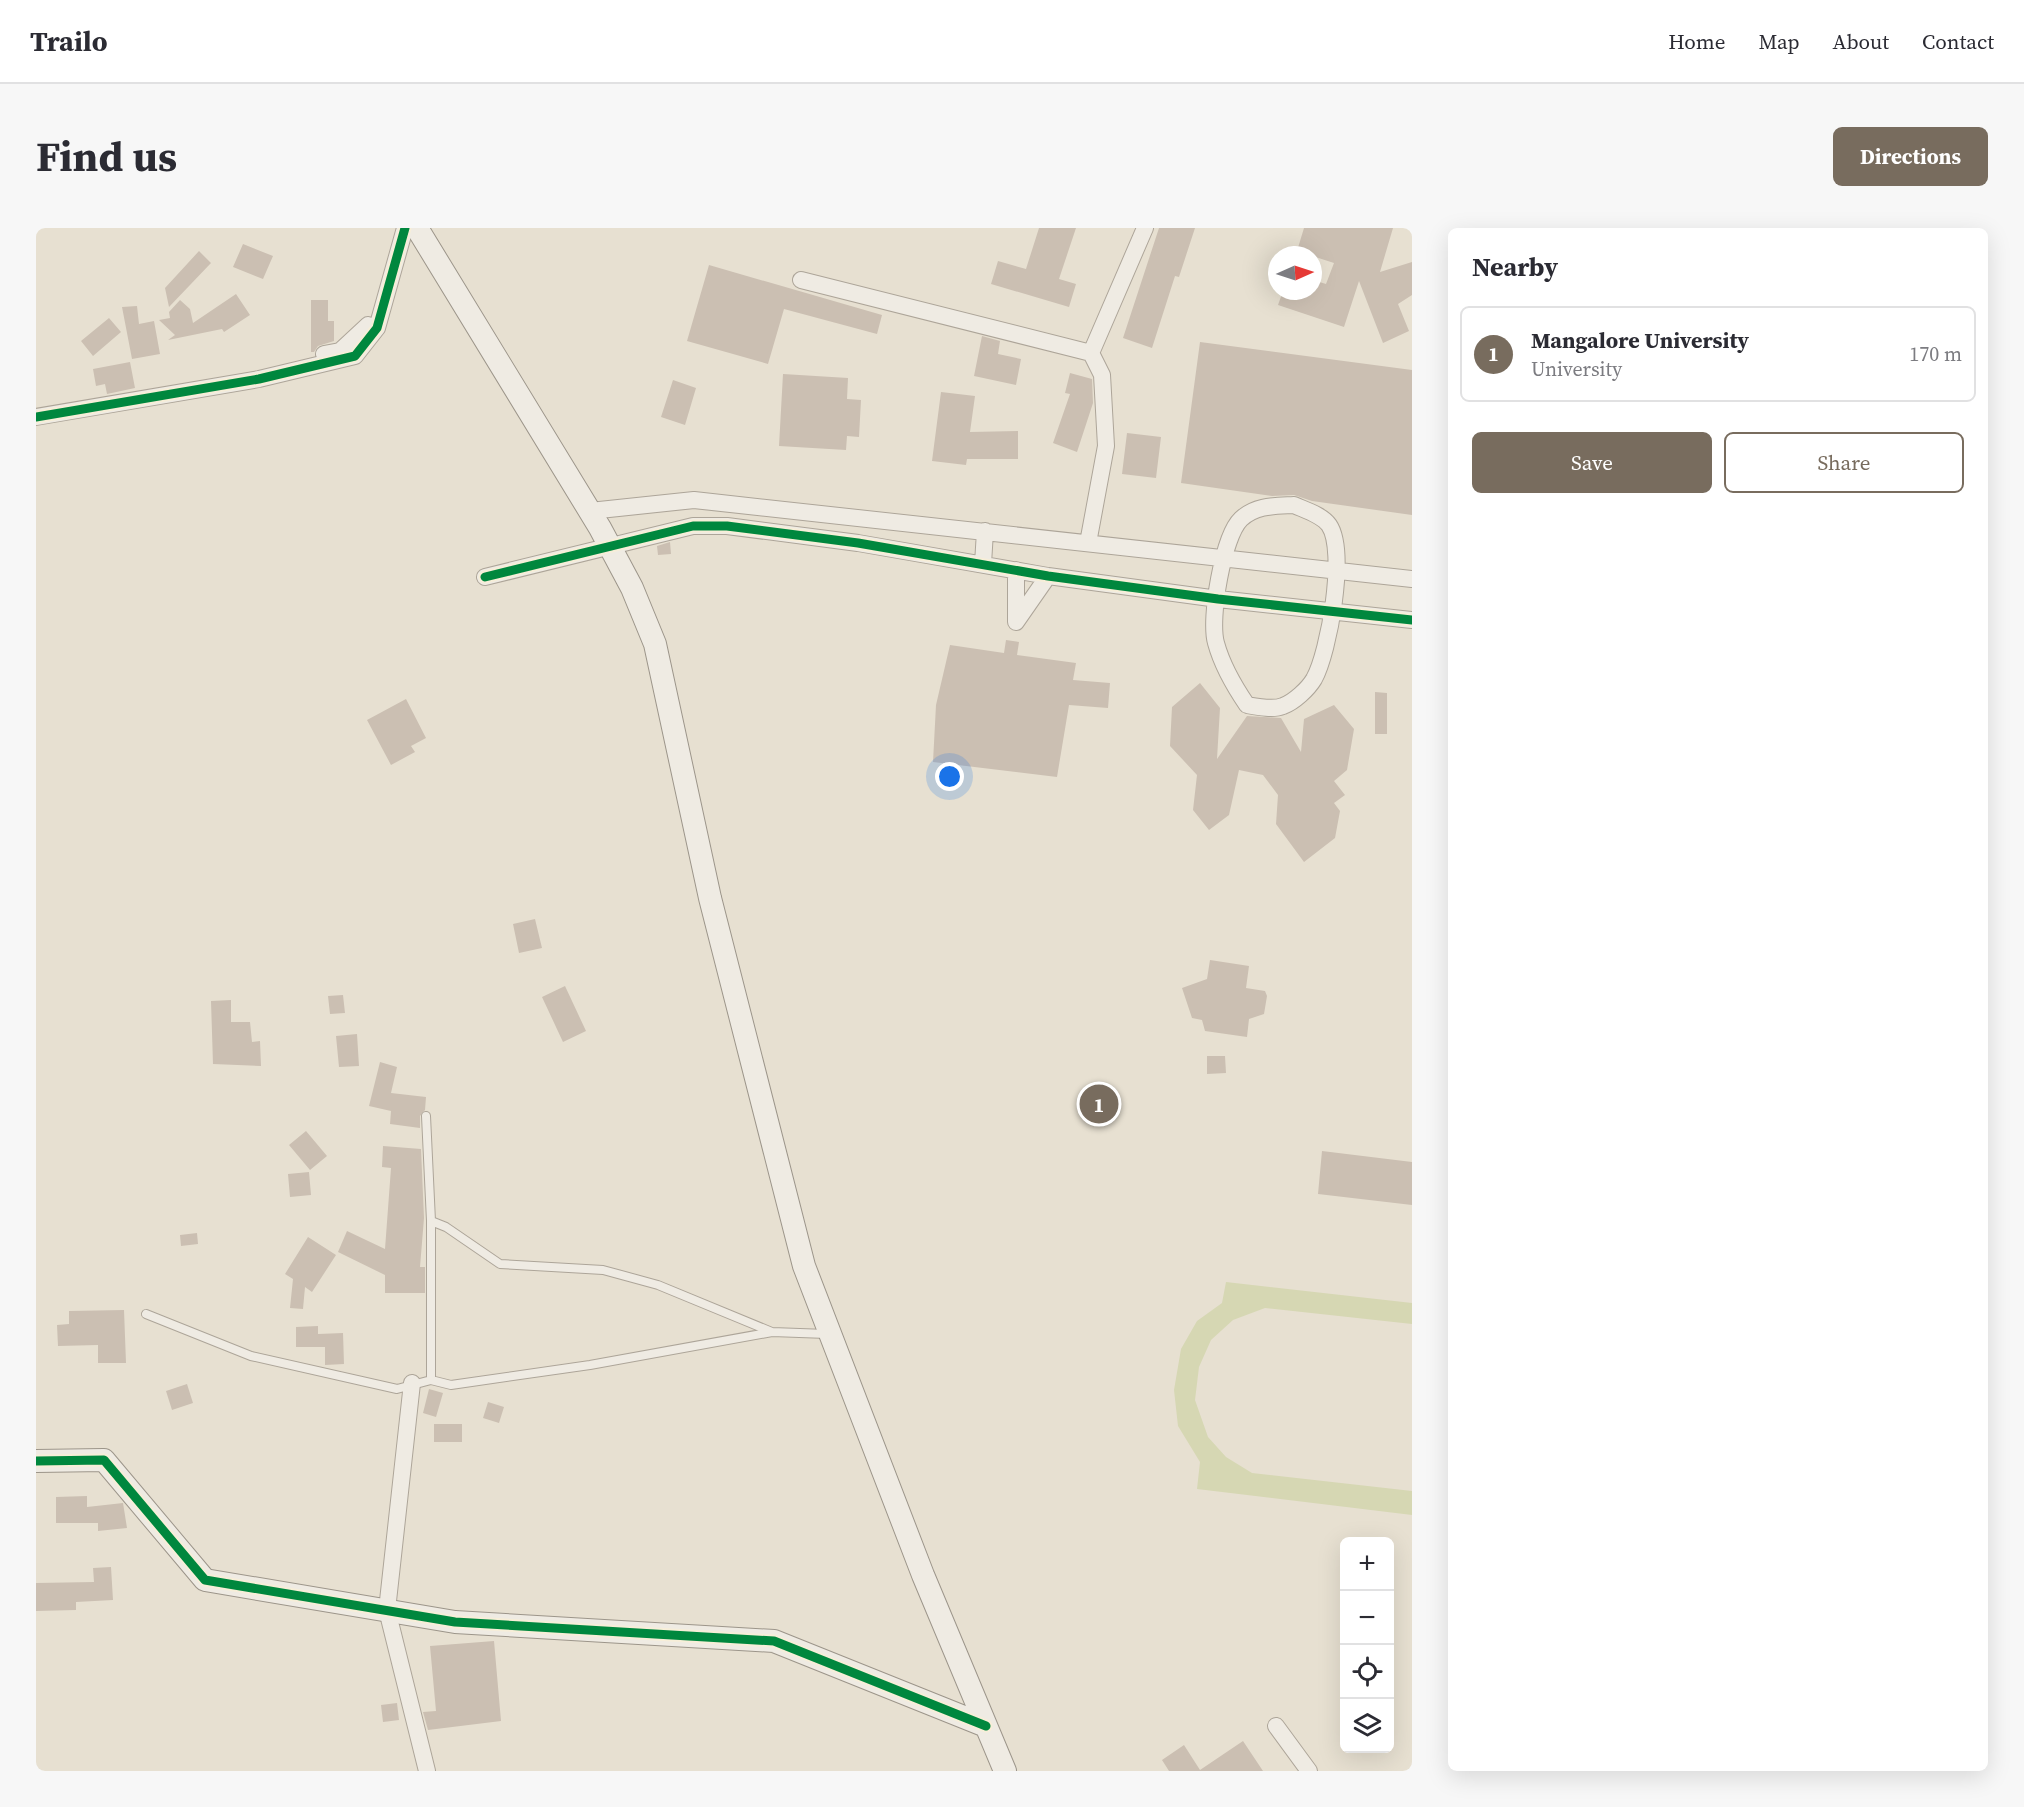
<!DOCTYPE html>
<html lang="en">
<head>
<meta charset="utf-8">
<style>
	body { margin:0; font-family:"Source Serif 4",serif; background:#f7f7f7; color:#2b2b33 }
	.controls { position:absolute; right:18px; bottom:18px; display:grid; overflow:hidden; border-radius:9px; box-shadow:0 6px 24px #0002 }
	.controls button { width:54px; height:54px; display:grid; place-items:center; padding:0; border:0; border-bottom:2px solid #e1e1e2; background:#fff; color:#2b2b33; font:30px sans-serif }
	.compass { position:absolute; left:1232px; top:18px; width:54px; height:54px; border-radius:50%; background:#fff; box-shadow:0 6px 24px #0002; rotate:87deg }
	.you { position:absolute; left:914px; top:549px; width:21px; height:21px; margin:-15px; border:4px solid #fff; border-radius:50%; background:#1a73e8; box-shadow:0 0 0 9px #1a73e833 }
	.badge { display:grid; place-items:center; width:39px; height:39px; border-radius:50%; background:#786c5e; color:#fff; font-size:20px; font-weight:700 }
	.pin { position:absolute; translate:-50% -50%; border:3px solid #fff; box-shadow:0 2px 6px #0006 }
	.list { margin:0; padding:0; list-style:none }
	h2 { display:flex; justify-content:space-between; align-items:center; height:78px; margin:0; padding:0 24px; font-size:26px }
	h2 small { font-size:20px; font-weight:400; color:#7c7c81 }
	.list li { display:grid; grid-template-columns:39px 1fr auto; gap:18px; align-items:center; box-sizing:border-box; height:96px; margin:0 12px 12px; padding:0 12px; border:2px solid #e1e1e2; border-radius:9px }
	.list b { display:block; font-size:22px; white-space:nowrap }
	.list p { margin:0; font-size:20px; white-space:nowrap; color:#7c7c81 }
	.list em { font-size:20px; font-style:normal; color:#7c7c81 }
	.actions { display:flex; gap:12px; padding:18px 24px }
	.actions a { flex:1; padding:14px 0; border:2px solid #786c5e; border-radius:9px; text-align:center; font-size:21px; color:#786c5e }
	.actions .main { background:#786c5e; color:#fff }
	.icon { flex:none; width:33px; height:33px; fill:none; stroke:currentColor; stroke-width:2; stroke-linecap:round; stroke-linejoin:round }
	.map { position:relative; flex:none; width:1376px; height:1543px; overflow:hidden; border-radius:9px }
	header { display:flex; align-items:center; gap:36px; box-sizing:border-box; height:84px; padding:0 30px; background:#fff; border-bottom:2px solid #e1e1e2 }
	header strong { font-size:28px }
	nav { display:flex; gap:33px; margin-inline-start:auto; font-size:21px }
	.intro { display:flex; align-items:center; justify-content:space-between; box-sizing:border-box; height:144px; padding:0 36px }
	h1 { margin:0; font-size:42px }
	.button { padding:15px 27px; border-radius:9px; background:#786c5e; color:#fff; font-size:21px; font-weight:700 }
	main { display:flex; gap:36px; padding:0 36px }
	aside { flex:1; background:#fff; border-radius:9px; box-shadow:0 6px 24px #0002 }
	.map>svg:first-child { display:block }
</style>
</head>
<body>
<header>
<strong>Trailo</strong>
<nav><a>Home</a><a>Map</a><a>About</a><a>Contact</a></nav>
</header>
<div class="intro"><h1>Find us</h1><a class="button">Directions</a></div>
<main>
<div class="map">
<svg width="1376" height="1543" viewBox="0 0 1376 1543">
	<rect width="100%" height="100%" fill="#e7e0d1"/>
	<!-- pitch -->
	<path fill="#d6d7b3" d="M1190 1054 1376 1075V1096L1229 1080 1197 1092 1175 1112 1163 1139 1159 1172 1172 1209 1190 1229 1216 1245 1376 1263V1287L1161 1261 1164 1234 1142 1198 1138 1162 1145 1121 1161 1093 1186 1075Z"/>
	<!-- building -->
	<path fill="#cbbfb2" d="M1003 0H1040L1023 51 1040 56 1033 79 955 56 962 33 990 41Z
		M1123 0H1159L1143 49 1139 48 1116 120 1087 110Z
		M1268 0H1357L1344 44 1376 34V67L1362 76 1373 103 1347 115 1323 53 1308 99 1242 77 1247 63H1277V52L1290 56 1298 35 1261 23Z
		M207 16 237 28 227 51 197 39Z
		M163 23 175 35 133 79 129 60Z
		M673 37 846 87 841 106 748 81 732 136 651 113Z
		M200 66 214 87 188 104 186 101 132 112 139 107 123 92 134 90 133 84 144 72 154 81 157 95Z
		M275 72H292V93H298V113L282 118 278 124H275Z
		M101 78 103 96 118 93 124 126 96 131 86 79Z
		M73 90 85 104 57 128 45 113Z
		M946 108 964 113 962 126 985 131 980 157 938 148Z
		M1164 114 1376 142V287L1276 273 1258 267 1236 268 1145 255Z
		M94 134 99 160 71 166 69 156 60 158 57 141Z
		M1034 145 1056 151 1057 175 1041 224 1017 215 1034 166 1029 165Z
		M747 146 812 150 811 171 825 172 823 209 811 208 810 222 743 218Z
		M637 152 660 160 649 197 625 189Z
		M905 164 939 168 934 204 982 203V231H931L930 237 896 233Z
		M1091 205 1125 209 1120 250 1086 246Z
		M634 314 635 326 622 327 621 318Z
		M970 412 983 414 981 427 1040 435 1037 452 1074 455 1072 480 1033 477 1021 549 897 534 900 477 914 417 968 425Z
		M1164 455 1184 480 1181 531 1211 488 1245 490 1265 524 1268 491 1298 477 1318 501 1311 542 1298 553 1309 567 1298 575 1304 583 1299 610 1268 634 1240 596 1242 567 1227 547 1203 542 1193 587 1173 602 1157 582 1161 547 1134 518 1136 479Z
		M1339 464 1351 465V506H1339Z
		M370 471 390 510 375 518 379 524 355 537 331 492Z
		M499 691 506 720 483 725 477 696Z
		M1174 732 1213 738 1210 760 1229 763 1231 768 1228 786 1213 791 1211 809 1169 803 1166 792 1156 790 1146 760 1171 751Z
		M529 758 550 803 527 814 506 769Z
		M307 767 309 785 294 786 292 768Z
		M195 772V794H214L216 814 224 813 225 838 177 836 175 773Z
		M321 806 323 838 303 839 300 808Z
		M1171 828H1189L1190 845 1171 846Z
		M344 834 361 839 355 865 390 869 389 882 384 888V900L354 896 355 883 333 878Z
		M270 903 291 928 274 942 253 917Z
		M347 918 385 921 388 990 384 1039H389V1065H349V1047L302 1024 311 1003 349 1021 355 940 346 939Z
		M1286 923 1376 934V977L1282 966Z
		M273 944 275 967 254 969 252 946Z
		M161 1005 162 1016 145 1018 144 1007Z
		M272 1009 300 1027 276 1064 269 1059 267 1081 254 1080 257 1051 249 1046Z
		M88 1082 90 1135H62V1117L22 1118 21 1097 33 1096V1083Z
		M282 1098V1106L307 1105 308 1136 289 1137V1119H260V1099Z
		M151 1156 157 1175 136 1182 130 1163Z
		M393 1161 407 1165 400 1189 387 1185Z
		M452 1174 468 1179 463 1195 447 1190Z
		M398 1196H426V1214H398Z
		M51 1268V1279L87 1275 91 1300 62 1303V1295H20V1269Z
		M75 1339 77 1372 40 1374V1382L0 1383V1355L58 1354 57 1340Z
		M458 1413 465 1493 392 1502 387 1484 400 1483 394 1418Z
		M361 1475 363 1492 347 1494 345 1477Z
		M1207 1513 1227 1543H1133L1126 1532 1148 1517 1164 1542Z"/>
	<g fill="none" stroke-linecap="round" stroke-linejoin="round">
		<!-- lane casing -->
		<g stroke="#ada599" stroke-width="10">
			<path id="lane" d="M390 888 395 993 410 999 464 1036 567 1042 622 1057 736 1104 791 1106
				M110 1086 215 1128 361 1161 395 1152 415 1157 554 1137 736 1104
				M395 1152V993"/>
		</g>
		<!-- street casing -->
		<g stroke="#ada599" stroke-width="18">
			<path id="street" d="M765 52 1055 125 1109 0
				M288 126 304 123 332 97
				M0 189 223 151 319 128 341 100 369 0
				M1258 277C1269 282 1286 287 1293 297 1311 323 1293 424 1278 451 1272 461 1258 474 1247 478 1237 482 1222 479 1211 477 1198 458 1186 437 1180 415 1173 391 1187 308 1205 291 1220 277 1239 278 1258 277Z
				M554 283 658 272 1376 351
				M1052 315 1070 218 1066 147 1055 125
				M947 336 949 303
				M980 342V394L1012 348
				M449 349 657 298H691L822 315 1012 348 1182 371 1376 392
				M376 1155 351 1382 391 1543
				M1240 1498 1273 1543"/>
		</g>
		<!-- secondary casing -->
		<g stroke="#9c958a" stroke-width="24">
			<path id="secondary" d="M381 0 564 300 596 360 619 416 674 670 768 1038 887 1347 969 1543
				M0 1233 68 1232 169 1352 419 1394 738 1413 950 1498"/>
		</g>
		<!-- lane -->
		<use href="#lane" stroke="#efebe3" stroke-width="8"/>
		<!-- street -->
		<use href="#street" stroke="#efebe3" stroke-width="16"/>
		<!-- secondary -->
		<use href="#secondary" stroke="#efebe3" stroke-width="22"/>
		<!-- cycleway casing -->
		<g stroke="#f7eed8" stroke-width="13">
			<path id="cycleway" d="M0 189 223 151 319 128 341 100 369 0
				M449 349 657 298H691L822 315 1012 348 1182 371 1376 392
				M0 1233 68 1232 169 1352 419 1394 738 1413 950 1498"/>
		</g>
		<!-- cycleway -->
		<use href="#cycleway" stroke="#00873e" stroke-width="9"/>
	</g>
</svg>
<div class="controls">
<button>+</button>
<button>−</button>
<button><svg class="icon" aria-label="locate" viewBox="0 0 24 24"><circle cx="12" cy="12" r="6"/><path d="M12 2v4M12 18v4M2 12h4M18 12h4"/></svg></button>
<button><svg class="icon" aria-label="layers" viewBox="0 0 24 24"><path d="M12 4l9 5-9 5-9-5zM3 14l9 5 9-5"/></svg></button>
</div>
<svg class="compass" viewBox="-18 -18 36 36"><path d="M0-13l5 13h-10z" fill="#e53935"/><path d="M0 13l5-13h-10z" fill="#7c7c81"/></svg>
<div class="you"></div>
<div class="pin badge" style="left:1063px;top:876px">1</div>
</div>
<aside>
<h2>Nearby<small></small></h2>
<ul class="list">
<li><span class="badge">1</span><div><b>Mangalore University</b><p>University</p></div><em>170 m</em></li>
</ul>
<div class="actions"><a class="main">Save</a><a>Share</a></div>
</aside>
</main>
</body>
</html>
